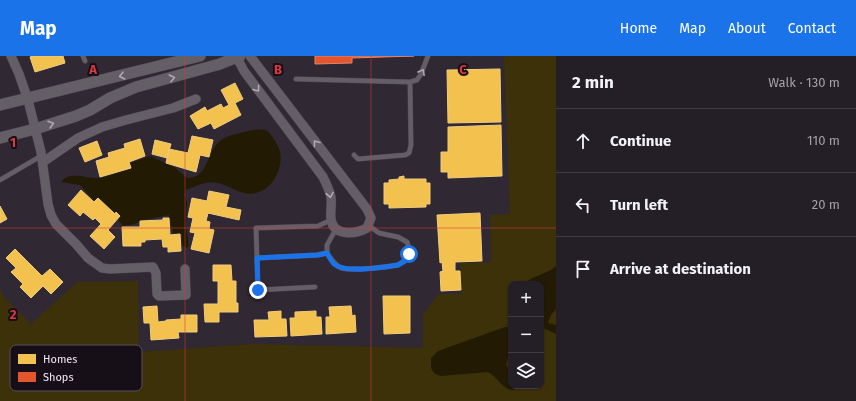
<!DOCTYPE html>
<html lang="en">
<head>
<meta charset="utf-8">
<style>
	body { margin:0; font-family:"Fira Sans",sans-serif; background:#302b32; color:#f1f3f6 }
	.controls { position:absolute; right:12px; bottom:12px; display:grid; overflow:hidden; border-radius:8px; box-shadow:0 1px 3px #0004 }
	.controls button { width:36px; height:36px; display:grid; place-items:center; padding:0; border:0; border-bottom:1px solid #413c43; background:#241e26; color:#f1f3f6; font:20px sans-serif }
	.stop { position:absolute; width:12px; height:12px; margin:-9px; border:3px solid #1a73e8; border-radius:50%; background:#fff }
	.stop.end { background:#1a73e8; border-color:#fff; box-shadow:0 1px 4px #0008 }
	.list { margin:0; padding:0; list-style:none }
	h2 { display:flex; justify-content:space-between; align-items:center; height:52px; margin:0; padding:0 16px; font-size:17px }
	h2 small { font-size:13px; font-weight:400; color:#a3a2a7 }
	.list li { display:grid; grid-template-columns:26px 1fr auto; gap:12px; align-items:center; box-sizing:border-box; height:64px; padding:0 16px; border-top:1px solid #413c43 }
	.list b { display:block; font-size:15px; white-space:nowrap }
	.list em { font-size:13px; font-style:normal; color:#a3a2a7 }
	.icon { flex:none; width:22px; height:22px; fill:none; stroke:currentColor; stroke-width:2; stroke-linecap:round; stroke-linejoin:round }
	.map { position:relative; flex:none; width:556px; height:345px; overflow:hidden }
	header { display:flex; align-items:center; gap:24px; box-sizing:border-box; height:56px; padding:0 20px; background:#1a73e8; color:#fff }
	header strong { font-size:19px }
	nav { display:flex; gap:22px; margin-inline-start:auto; font-size:14px }
	main { display:flex }
	aside { flex:1; background:#241e26 }
	.map>svg:first-child { display:block }
</style>
</head>
<body>
<header>
<strong>Map</strong>
<nav><a>Home</a><a>Map</a><a>About</a><a>Contact</a></nav>
</header>
<main>
<div class="map">
<svg width="556" height="345" viewBox="0 0 556 345">
	<rect width="100%" height="100%" fill="#302832"/>
	<!-- green -->
	<path fill="#3d310a" fill-rule="evenodd" d="M504 0H556V345H0V232L4 241 31 268 77 226 138 225 139 296 253 288 423 292V258L439 238H461L460 207 491 206 490 159 510 158ZM511 228H541V330H511Z"/>
	<!-- water -->
	<path fill="#231a04" d="M252 74C256 74 261 73 265 74 269 75 271 79 273 82 276 86 279 91 280 96 283 111 274 131 259 136 243 142 232 130 218 127 207 124 196 130 186 134L185 139 187 146 186 170 189 190 186 192 182 189V178L173 177 169 159 143 164 134 168 123 170 118 164 121 160 116 156 114 157 97 141 94 145 80 129 61 126C70 114 86 123 98 122 108 121 122 115 132 112L130 107 150 100 174 111 187 122C209 122 206 96 220 85 228 78 243 77 252 74Z
		M556 210V253L551 259 548 267 556 269V278L541 271V228H523C534 219 548 218 556 210Z
		M505 271H511V290L506 309 511 316V330H518L514 334C502 334 498 321 488 316L441 320C430 317 431 313 431 302L438 295Z"/>
	<!-- homes -->
	<path fill="#f2c14e" stroke="#f1cc80" d="M33 0H63L65 7 35 16 30 1Z
		M500 13 501 66 448 67 447 14Z
		M235 27 243 43 235 47 241 59 214 73 211 67 198 73 190 60 205 51 207 55 221 48 223 52 229 49 221 34Z
		M501 69 502 120 448 122V116H441V96H448V71Z
		M192 80 213 84 209 101 200 99 196 116 166 107 169 93 188 97Z
		M140 83 145 100 129 106 131 112 100 121 96 105 109 101 108 97 125 92 124 88Z
		M155 84 171 88 167 102 152 98Z
		M97 85 102 99 85 106 79 92Z
		M404 120V123H426V127H430V148H426V151L389 152V148H384V127H389V124L399 123V121Z
		M81 134 94 146 98 142 115 158 116 156 120 160 108 174 115 181 104 193 90 180 101 168 95 162 93 164 83 156 80 160 68 149Z
		M209 135 229 139 226 151 241 154 239 164 208 157 206 165 210 166 209 173 214 174 209 197 191 193 195 177 190 176 193 162 188 161 192 142 207 145Z
		M0 150 7 163 0 167Z
		M480 157 482 205 455 206V215H460L461 234 441 235 440 216 443 215 442 206 440 207 437 159Z
		M163 162H169L170 179 180 178 181 195 168 196V191H163L162 183 145 184V186H141V190H123L122 171H140V165L163 164Z
		M15 193 42 220 50 213 63 226 51 238 43 230 31 242 20 231 23 228 11 216 16 212 6 202Z
		M213 209H231L232 225H236V247H238V256H219V266H205L204 248H218V225H213Z
		M383 240H410V277L384 278Z
		M157 250 158 266 166 265V264L181 263V259H197V276H178L179 282 151 284 150 267H144L143 251Z
		M351 250 352 260 355 259 356 276 326 278V261H330L329 251Z
		M281 255V263H286L287 280 255 281 254 264H269L268 256Z
		M316 255V261H321L322 278 291 280 290 262H295V256Z"/>
	<!-- shops -->
	<path fill="#e4572e" stroke="#e88269" d="M315 0H414L352 2V7L315 8Z"/>
	<g fill="none" stroke-linecap="round" stroke-linejoin="round">
		<!-- service casing -->
		<g stroke="#4b444e" stroke-width="5.5">
			<path id="service" d="M83 0 85 5
				M296 23 410 26 417 24 421 18 428 0
				M354 99 358 103 405 99 409 97 411 89 410 26
				M0 124 41 100
				M327 197V189L336 173
				M257 202 317 199 327 197C331 203 335 210 342 212 352 215 387 211 398 209 408 203 412 197 407 186L398 181 379 177 368 169
				M315 231 258 234 256 172 318 170 331 164"/>
		</g>
		<!-- minor casing -->
		<g stroke="#4b444e" stroke-width="10">
			<path id="minor" d="M11 0 19 18 28 44 41 96 48 148 51 159 56 168 76 188 88 202 102 212 110 213 153 211 156 217 157 238 159 240 186 239 185 213
				M236 0 244 15 323 121C326 127 329 133 331 141 332 148 330 156 331 163 333 181 356 178 367 172L371 162 367 153 250 0
				M43 106 78 82 102 71 126 64 173 52 196 43"/>
		</g>
		<!-- tertiary casing -->
		<g stroke="#4b444e" stroke-width="12">
			<path id="tertiary" d="M0 49 200 0
				M0 82 35 73 76 60 90 54 110 42 136 31 220 8 240 0"/>
		</g>
		<!-- service -->
		<use href="#service" stroke="#645e67" stroke-width="4.5"/>
		<!-- minor -->
		<use href="#minor" stroke="#645e67" stroke-width="9"/>
		<!-- tertiary -->
		<use href="#tertiary" stroke="#645e67" stroke-width="11"/>
	</g>
	<!-- one-way arrows -->
	<defs><path id="oneway-chevron" d="M-2-3.5L2.5 0L-2 3.5" fill="none" stroke-width="1.6" stroke-linecap="round" stroke-linejoin="round"/></defs>
	<g stroke="#b1a9b5">
		<use href="#oneway-chevron" transform="translate(422 16) rotate(-61)"/>
		<use href="#oneway-chevron" transform="translate(122 20) rotate(166)"/>
		<use href="#oneway-chevron" transform="translate(172 22) rotate(-14)"/>
		<use href="#oneway-chevron" transform="translate(257 33) rotate(53)"/>
		<use href="#oneway-chevron" transform="translate(51 68) rotate(-17)"/>
		<use href="#oneway-chevron" transform="translate(316 87) rotate(-127)"/>
		<use href="#oneway-chevron" transform="translate(330 139) rotate(79)"/>
	</g>
	<g fill="none" stroke-linecap="round" stroke-linejoin="round">
		<!-- route -->
		<path stroke="#1a73e8" stroke-width="5" d="M258 234 257 202 318 199 327 197C329 200 331 205 334 208 345 218 384 211 398 209L405 205 409 198"/>
	</g>
	<!-- grid -->
	<path fill="none" stroke="#d93b3c" stroke-width="1" stroke-opacity="0.55" d="M185 0V345M371 0V345M0 172H556"/>
	<!-- legend -->
	<rect x="10" y="289" width="132" height="46" rx="6" fill="#160f18" stroke="#57505a" stroke-width="1"/>
	<rect x="18" y="298" width="18" height="10" fill="#f2c14e"/>
	<rect x="18" y="316" width="18" height="10" fill="#e4572e"/>
	<g font-size="11" fill="#f0e6f4">
		<text x="43" y="307">Homes</text>
		<text x="43" y="325">Shops</text>
	</g>
	<g font-size="13" text-anchor="middle" font-weight="bold" fill="#d93b3c" stroke="#160f18" stroke-width="4" stroke-linejoin="round" paint-order="stroke">
		<text x="93" y="18">A</text>
		<text x="278" y="18">B</text>
		<text x="463" y="18">C</text>
		<text x="13" y="91">1</text>
		<text x="13" y="263">2</text>
	</g>
</svg>
<div class="controls">
<button>+</button>
<button>−</button>
<button><svg class="icon" aria-label="layers" viewBox="0 0 24 24"><path d="M12 4l9 5-9 5-9-5zM3 14l9 5 9-5"/></svg></button>
</div>
<div class="stop" style="left:409px;top:198px"></div>
<div class="stop end" style="left:258px;top:234px"></div>
</div>
<aside>
<h2>2 min<small>Walk · 130 m</small></h2>
<ul class="list">
<li><svg class="icon" aria-label="ahead" viewBox="0 0 24 24"><path d="M12 20V5M6 11l6-6 6 6"/></svg><div><b>Continue</b></div><em>110 m</em></li>
<li><svg class="icon" aria-label="left" viewBox="0 0 24 24"><path d="M17 20v-9H6M10 6l-5 5 5 5"/></svg><div><b>Turn left</b></div><em>20 m</em></li>
<li><svg class="icon" aria-label="arrive" viewBox="0 0 24 24"><path d="M6 21V4h12l-3 4 3 4H6"/></svg><div><b>Arrive at destination</b></div></li>
</ul>
</aside>
</main>
</body>
</html>
